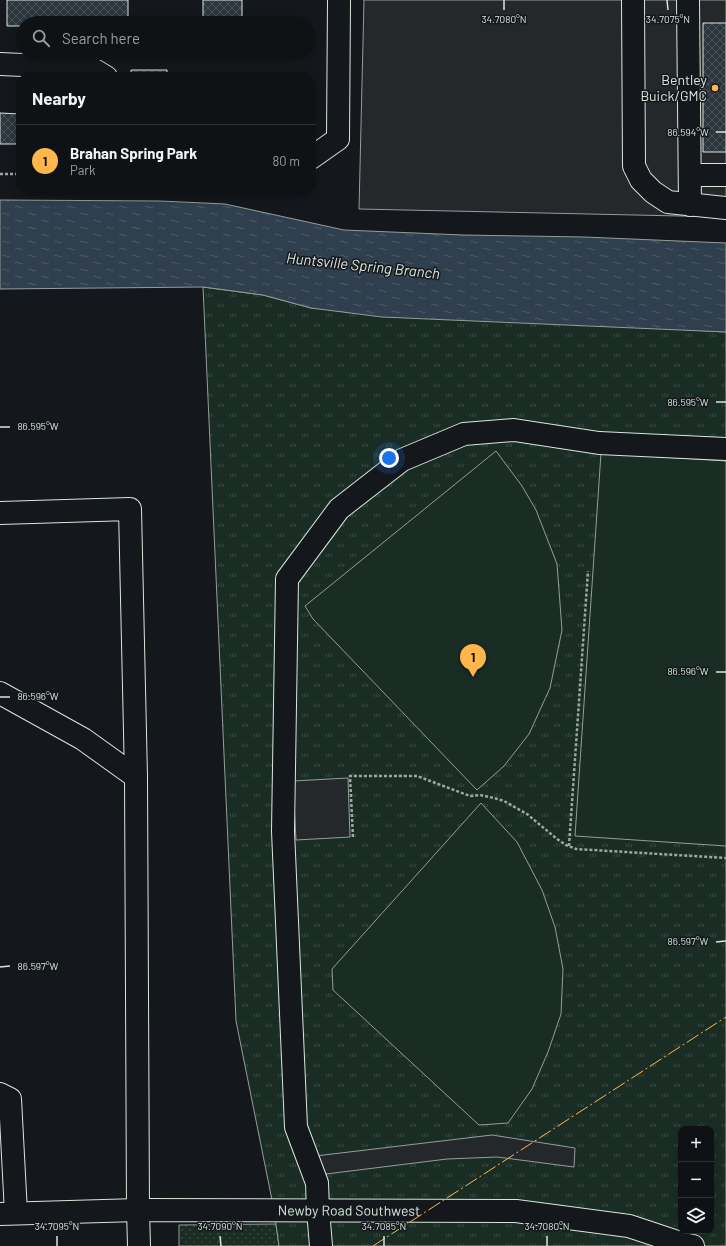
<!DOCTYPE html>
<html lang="en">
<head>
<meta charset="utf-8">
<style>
	body { margin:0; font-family:Barlow,sans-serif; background:#1d2022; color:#f1f3f6 }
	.controls { position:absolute; right:12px; bottom:12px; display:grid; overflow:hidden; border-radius:8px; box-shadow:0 2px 10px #0003 }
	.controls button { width:36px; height:36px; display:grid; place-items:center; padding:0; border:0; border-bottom:1px solid #2f3234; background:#0f1215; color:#f1f3f6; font:20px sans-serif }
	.you { position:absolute; left:389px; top:458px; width:14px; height:14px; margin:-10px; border:3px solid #fff; border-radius:50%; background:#1a73e8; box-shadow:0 0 0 6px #1a73e833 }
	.badge { display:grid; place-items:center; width:26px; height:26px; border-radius:50%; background:#ffb74d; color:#111; font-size:13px; font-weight:700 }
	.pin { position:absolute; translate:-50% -33px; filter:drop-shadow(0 1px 2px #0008) }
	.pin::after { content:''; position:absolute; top:21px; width:14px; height:12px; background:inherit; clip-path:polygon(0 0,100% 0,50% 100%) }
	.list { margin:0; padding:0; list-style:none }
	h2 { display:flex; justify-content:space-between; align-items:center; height:52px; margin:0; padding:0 16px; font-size:17px }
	h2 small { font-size:13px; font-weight:400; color:#9b9ea0 }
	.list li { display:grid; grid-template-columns:26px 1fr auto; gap:12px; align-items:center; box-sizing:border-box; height:72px; padding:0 16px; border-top:1px solid #2f3234 }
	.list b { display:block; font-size:15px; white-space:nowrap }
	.list p { margin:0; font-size:13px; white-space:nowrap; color:#9b9ea0 }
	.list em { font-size:13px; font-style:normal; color:#9b9ea0 }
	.icon { flex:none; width:22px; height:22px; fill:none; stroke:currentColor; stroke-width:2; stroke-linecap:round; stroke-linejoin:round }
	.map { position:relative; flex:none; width:726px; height:1246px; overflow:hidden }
	.search { position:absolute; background:#0f1215; box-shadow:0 2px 10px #0003; left:16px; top:16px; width:300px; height:44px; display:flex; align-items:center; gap:10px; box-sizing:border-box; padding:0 14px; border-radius:22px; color:#9b9ea0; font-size:15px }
	.panel { position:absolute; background:#0f1215; box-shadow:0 2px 10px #0003; left:16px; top:72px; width:300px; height:124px; border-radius:16px }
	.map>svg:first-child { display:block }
</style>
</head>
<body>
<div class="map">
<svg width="726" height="1246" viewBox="0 0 726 1246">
	<defs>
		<pattern id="grass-dots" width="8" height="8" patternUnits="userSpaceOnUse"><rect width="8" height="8" fill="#1a2d24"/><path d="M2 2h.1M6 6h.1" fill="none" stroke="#3b4b43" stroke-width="1.8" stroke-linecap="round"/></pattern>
		<pattern id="park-tufts" width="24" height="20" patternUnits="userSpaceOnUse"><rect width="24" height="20" fill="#1a2d24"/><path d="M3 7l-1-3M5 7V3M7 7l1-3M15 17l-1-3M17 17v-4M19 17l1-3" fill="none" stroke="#3b4b43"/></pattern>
		<pattern id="water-ripples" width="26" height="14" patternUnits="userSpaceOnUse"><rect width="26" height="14" fill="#2f3f4d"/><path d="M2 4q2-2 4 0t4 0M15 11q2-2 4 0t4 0" fill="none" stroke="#4c5b66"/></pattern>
		<pattern id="building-cross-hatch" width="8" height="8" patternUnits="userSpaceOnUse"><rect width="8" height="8" fill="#2c363c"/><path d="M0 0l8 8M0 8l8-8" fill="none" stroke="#4a5358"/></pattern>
	</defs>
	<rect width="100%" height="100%" fill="#14181c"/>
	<!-- grass -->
	<path fill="url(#grass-dots)" stroke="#939e99" d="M276 1224 279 1246H179V1225Z"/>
	<!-- park -->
	<path fill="url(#park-tufts)" stroke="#939e99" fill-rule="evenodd" d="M203 287 263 295 311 308 726 332V1246H279L274 1210 236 1021ZM681 1129H711V1231H681Z"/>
	<!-- pitch -->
	<path fill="#1a2d24" stroke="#939e99" d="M496 451 522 486 536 510 557 564 562 630 550 688 529 734 504 766 477 790 313 619 305 606Z
		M601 453 726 461V846L575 836Z
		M481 803 517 842 542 890 555 927 563 969 561 1014 548 1052 532 1089 508 1123 479 1125 333 990 332 969Z"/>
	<!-- parking -->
	<path fill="#24282b" stroke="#939e99" d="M364 0H726V217L359 209Z
		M348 778 350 837 296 840 293 781Z
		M492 1135 575 1148 574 1167 497 1157 447 1159 318 1175 307 1157Z"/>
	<!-- water -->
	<path fill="url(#water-ripples)" stroke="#939e99" d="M0 200 160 201 225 204 344 230 463 235 584 237 726 243V332L382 317 311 308 263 295 203 287 0 289Z"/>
	<!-- building -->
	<path fill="url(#building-cross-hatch)" stroke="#d8e6dc" d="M7 0H128V23H23V26H7Z
		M203 0H242V23H203Z
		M703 23H726V152H703Z
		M203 53H242V54Z
		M131 70H167V77H131Z
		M0 113 21 114V144H0Z"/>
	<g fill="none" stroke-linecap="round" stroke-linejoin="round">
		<!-- minor casing -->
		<g stroke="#d8e6dc" stroke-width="24">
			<g id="minor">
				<path d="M633 0 634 166 641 180 653 192 668 202 726 208"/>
				<path d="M688 0 690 205"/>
				<path d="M0 64 91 68 106 77"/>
				<path d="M311 158 338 139 339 0"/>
				<path d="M690 175H726"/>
				<path d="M0 513 130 509 136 777 83 739 0 693"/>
				<path d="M136 777 138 1210 139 1246"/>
				<path d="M0 1094 10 1099 16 1213"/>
				<path id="s1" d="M0 1214 138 1210 516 1211 629 1226 683 1244 693 1246"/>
				<path d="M321 1246 318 1210 317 1183 296 1127 283 831 287 579 339 509 402 460 464 434 514 430 599 443 726 449"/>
			</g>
		</g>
		<!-- path -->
		<path stroke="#9da8a2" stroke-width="2.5" stroke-dasharray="3 2" stroke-linecap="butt" d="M0 174H21
			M353 837 350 776H417L470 796 480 795 494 798 504 801 527 814 557 839 566 845 576 849 726 858
			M569 846 588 571"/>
		<!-- minor -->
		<use href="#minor" stroke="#14181c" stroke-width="22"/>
		<!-- power -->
		<path stroke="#ffb74d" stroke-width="1" stroke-dasharray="14 3 2 3" stroke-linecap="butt" d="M373 1246 726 1017"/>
	</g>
	<!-- ticks -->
	<path fill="none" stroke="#d8e6dc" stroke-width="1.5" d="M504 0V10M667 0 668 10M716 132H726M716 402H726M0 427H10M716 672H726M0 697H10M716 942 726 941M0 967 10 966M57 1236V1246M220 1236 221 1246M384 1236V1246M547 1236V1246"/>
	<!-- markers -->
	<circle fill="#ffb74d" stroke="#14181c" stroke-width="1.5" cx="715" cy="88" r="4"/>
	<g text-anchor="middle" stroke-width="3" stroke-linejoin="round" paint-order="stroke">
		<!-- poi labels -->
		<g font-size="14" fill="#d8e6dc" stroke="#14181c" text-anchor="end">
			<text x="707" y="85">Bentley<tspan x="707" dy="16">Buick/GMC</tspan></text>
		</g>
		<!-- street labels -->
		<g font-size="14" fill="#d8e6dc" stroke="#14181c">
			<text dy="5" stroke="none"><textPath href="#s1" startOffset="349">Newby Road Southwest</textPath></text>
		</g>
		<!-- water labels -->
		<g font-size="15" font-style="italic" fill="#d8e6dc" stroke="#14181c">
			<text transform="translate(363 266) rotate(6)" y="5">Huntsville Spring Branch</text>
		</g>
	</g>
	<g font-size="10" text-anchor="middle" fill="#d8e6dc" stroke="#14181c" stroke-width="3" stroke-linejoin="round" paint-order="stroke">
		<text x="504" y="23">34.7080°N</text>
		<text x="668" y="23">34.7075°N</text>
		<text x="688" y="136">86.594°W</text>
		<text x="688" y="406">86.595°W</text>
		<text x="38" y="430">86.595°W</text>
		<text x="688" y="675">86.596°W</text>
		<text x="38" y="700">86.596°W</text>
		<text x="688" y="945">86.597°W</text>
		<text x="38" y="970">86.597°W</text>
		<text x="57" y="1230">34.7095°N</text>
		<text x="220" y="1230">34.7090°N</text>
		<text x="384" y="1230">34.7085°N</text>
		<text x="547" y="1230">34.7080°N</text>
	</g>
</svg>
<div class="controls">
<button>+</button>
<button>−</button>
<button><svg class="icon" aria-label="layers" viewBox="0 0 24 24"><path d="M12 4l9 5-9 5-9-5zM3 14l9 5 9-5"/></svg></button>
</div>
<div class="you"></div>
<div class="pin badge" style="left:473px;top:677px">1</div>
<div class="search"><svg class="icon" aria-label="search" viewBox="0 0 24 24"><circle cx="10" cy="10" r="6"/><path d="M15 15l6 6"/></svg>Search here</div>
<section class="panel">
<h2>Nearby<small></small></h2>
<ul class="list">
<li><span class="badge">1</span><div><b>Brahan Spring Park</b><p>Park</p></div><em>80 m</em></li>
</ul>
</section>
</div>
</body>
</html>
